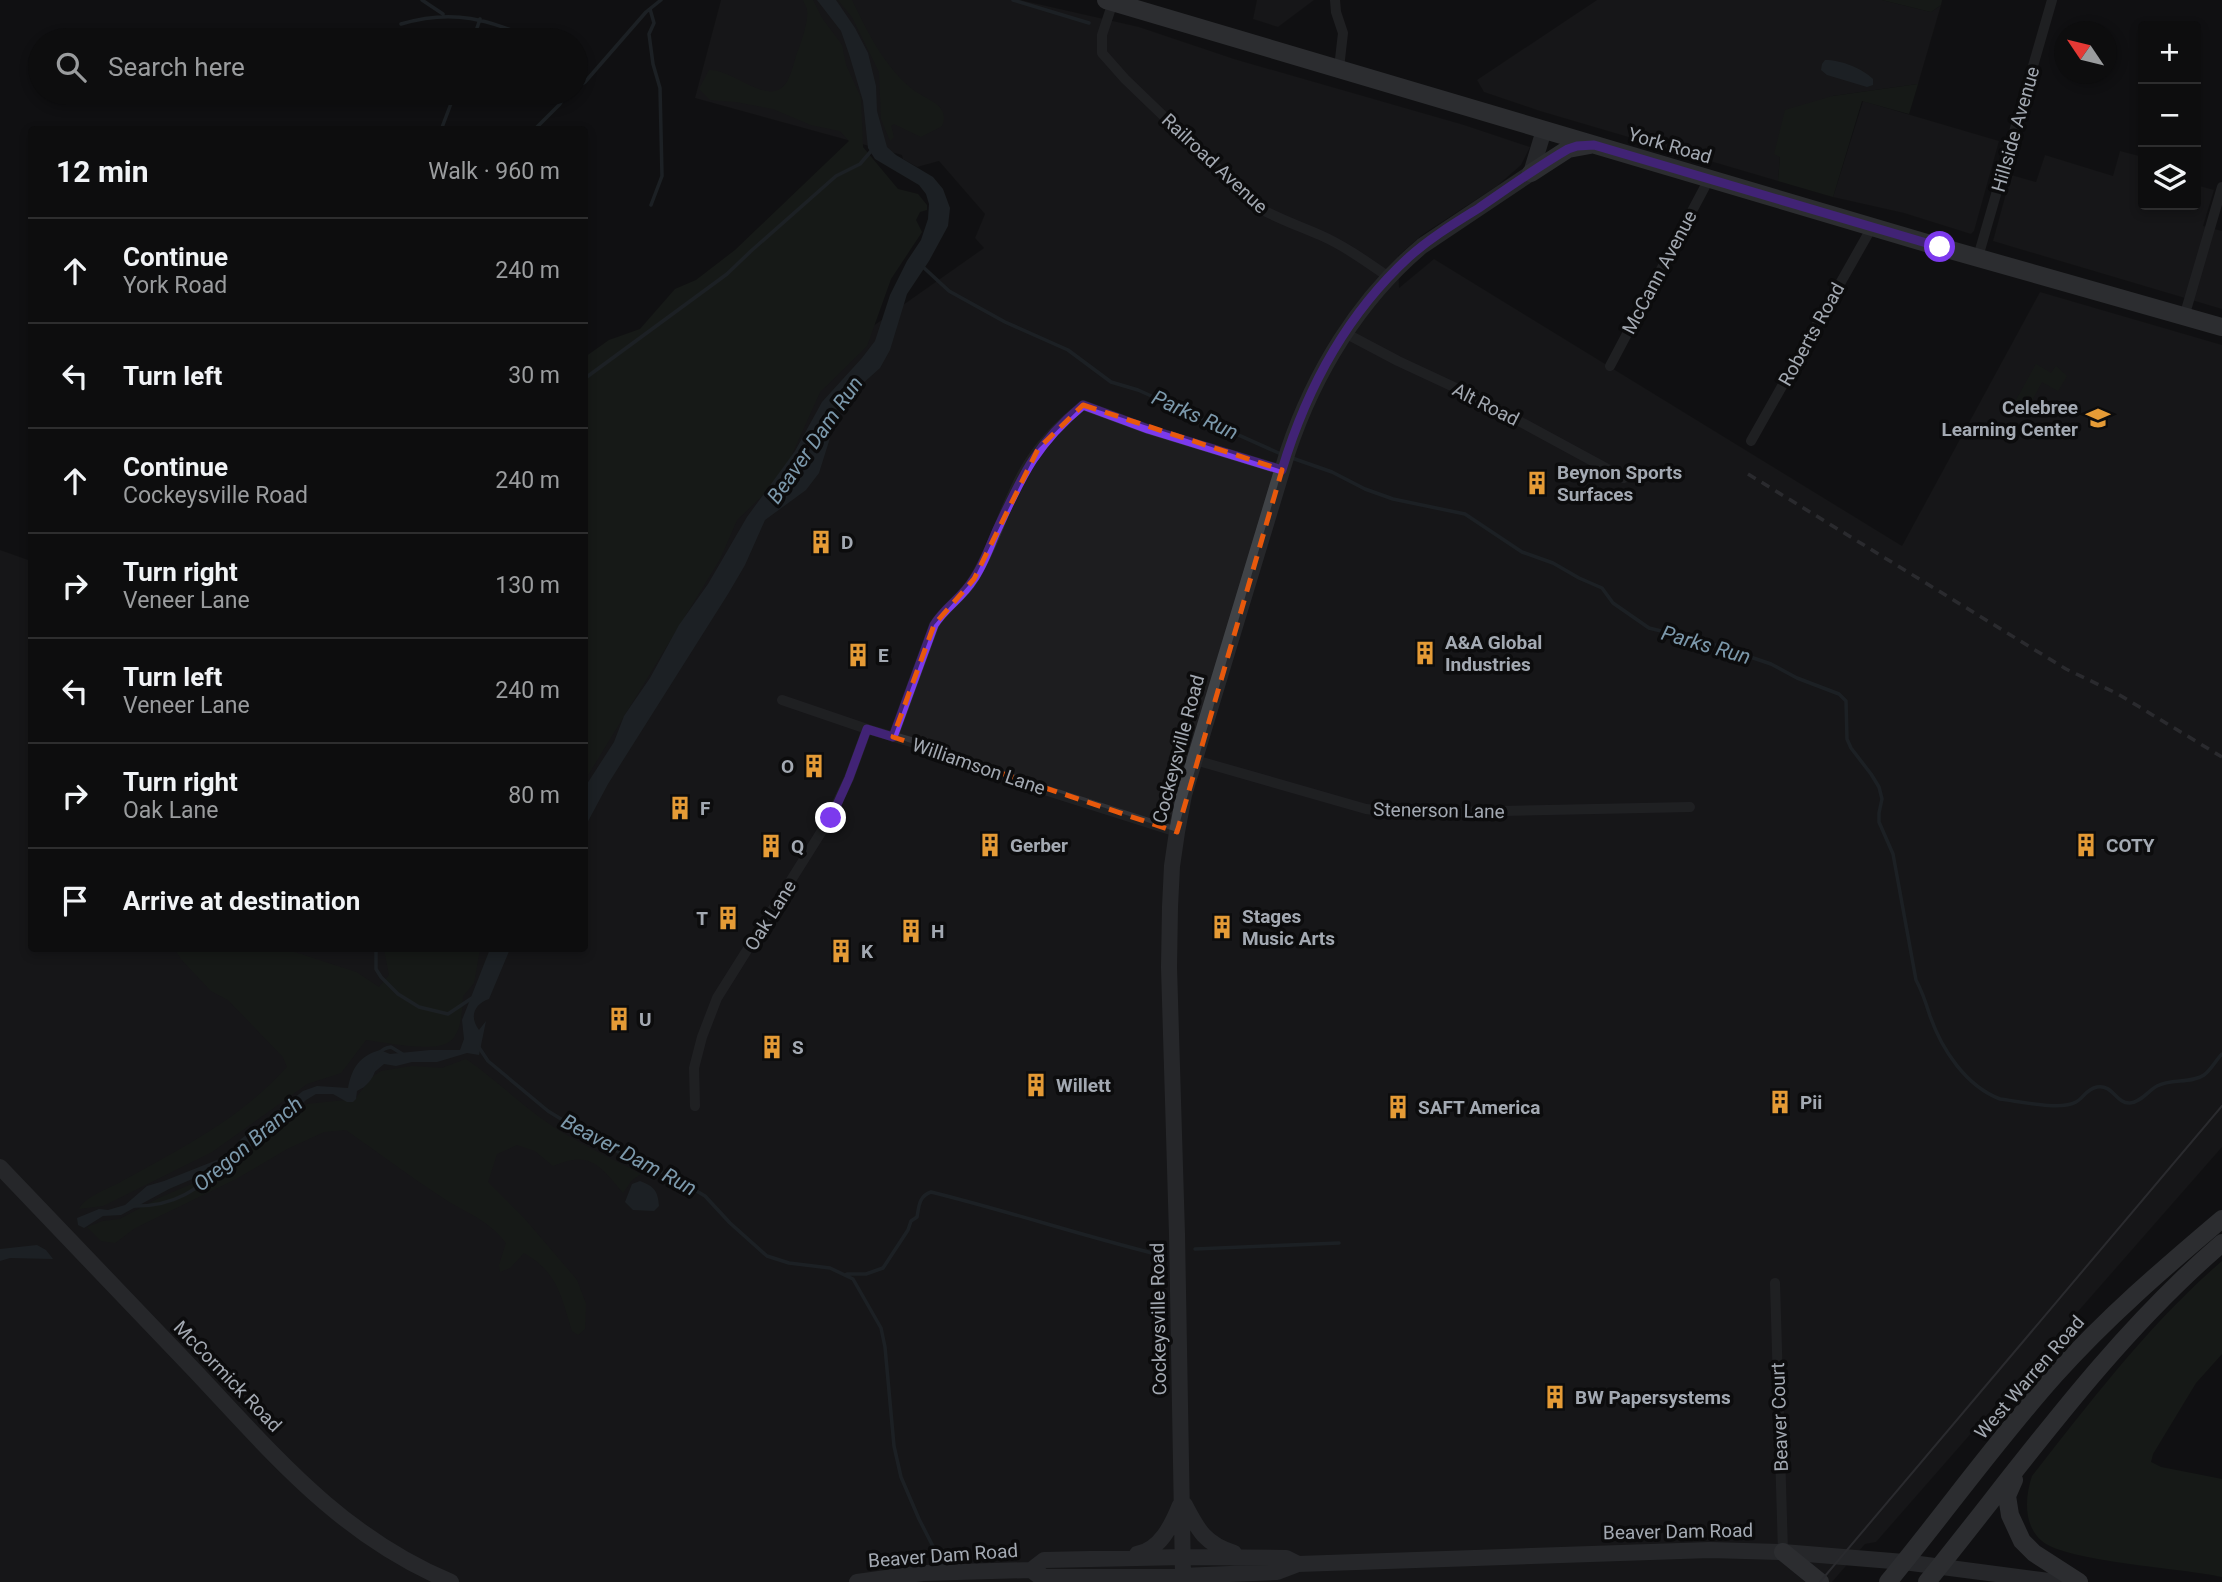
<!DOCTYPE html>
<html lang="en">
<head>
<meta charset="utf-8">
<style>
	body { margin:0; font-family:Roboto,sans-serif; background:#1b1b1c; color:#f1f3f6 }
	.controls { position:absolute; right:21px; top:21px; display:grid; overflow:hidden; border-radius:7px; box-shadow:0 4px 10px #0003 }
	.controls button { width:63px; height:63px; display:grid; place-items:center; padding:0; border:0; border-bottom:2px solid #2d2d2e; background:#0d0d0e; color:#f1f3f6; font:35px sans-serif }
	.compass { position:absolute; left:2054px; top:21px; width:63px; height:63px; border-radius:50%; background:#0d0d0e; box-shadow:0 4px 10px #0003; rotate:305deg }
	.stop { position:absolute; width:21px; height:21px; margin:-16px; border:5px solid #7c3aed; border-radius:50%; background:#fff }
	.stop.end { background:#7c3aed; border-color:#fff; box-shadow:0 2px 7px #0008 }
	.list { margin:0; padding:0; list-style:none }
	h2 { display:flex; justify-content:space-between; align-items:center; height:91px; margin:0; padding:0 28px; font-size:30px }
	h2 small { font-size:23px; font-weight:400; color:#9a9c9e }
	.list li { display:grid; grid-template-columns:46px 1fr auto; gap:21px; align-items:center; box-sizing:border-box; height:105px; padding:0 28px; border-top:2px solid #2d2d2e }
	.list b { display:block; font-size:26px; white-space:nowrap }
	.list p { margin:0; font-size:23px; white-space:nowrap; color:#9a9c9e }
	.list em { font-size:23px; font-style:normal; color:#9a9c9e }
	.icon { flex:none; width:38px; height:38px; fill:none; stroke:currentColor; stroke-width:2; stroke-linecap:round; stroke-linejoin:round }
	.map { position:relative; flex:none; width:2222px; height:1582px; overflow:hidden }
	.search { position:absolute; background:#0d0d0e; box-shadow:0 4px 10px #0003; left:28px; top:28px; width:560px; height:77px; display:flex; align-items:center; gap:18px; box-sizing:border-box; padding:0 24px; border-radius:38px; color:#9a9c9e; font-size:26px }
	.panel { position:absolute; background:#0d0d0e; box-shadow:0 4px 10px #0003; left:28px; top:126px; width:560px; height:826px; border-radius:7px }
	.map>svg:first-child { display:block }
</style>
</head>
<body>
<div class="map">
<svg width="2222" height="1582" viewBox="0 0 2222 1582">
	<rect width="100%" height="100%" fill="#111112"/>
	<!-- built -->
	<path fill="#1d1d1f" d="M721 0H1020L1139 27 1234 59 1464 125 1530 147 1521 165 1497 186 1422 235 1398 256 1399 288 1434 259 1902 546 2040 292 2222 345V1147L1876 1542 1865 1544 1832 1582H0V550L31 561 32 948H584L585 529 984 248 975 238 985 214 939 161 917 167 903 159 902 155 695 98Z
		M1257 0H1314L1278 27 1253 19Z
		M1597 0H1882L1931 12 1941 5 1918 84 1833 96 1780 157 1778 181 1540 111 1484 92 1477 80Z
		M1863 101 1999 141 1974 231 1971 234 1904 213 1833 197Z
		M2120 151 2143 157V205H2196V185L2214 190 2203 226 2222 231V309L1993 241 2011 175 2036 182 2045 155 2113 176Z"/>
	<!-- green -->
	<path fill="#1e251e" d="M803 0H813L822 18 842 45 846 65 861 98 863 147 898 189 918 194 927 205V210L920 212 916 220 922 232 891 279 867 346 820 392 793 452 789 470 737 520 720 559 585 780V357L609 340 640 329 675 289 696 280 735 250 849 141 840 131 811 125 773 109 736 102 710 100 699 89 709 70C734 69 772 111 788 80 792 72 794 62 797 53 801 44 809 20 807 10 807 7 804 3 803 0Z
		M838 0H852C868 33 883 65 912 89 925 100 951 104 942 126L921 137 894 124 891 126 894 137 890 141 881 119 879 72 852 17Z
		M1882 0H1942L1941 5 1931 12Z
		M1918 84 1909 114 1862 101 1833 197 1778 181 1780 157 1774 154 1785 110 1833 96Z
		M2036 364 2051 373 2056 366 2067 376 2058 391 2042 382 2028 408 2015 402Z
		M175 949H285L356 972 379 987 389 975 384 949H480L474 983 463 996C462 1010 462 1033 449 1042 433 1053 385 1042 366 1040L341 1073 307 1084 212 1152 103 1206 79 1209C85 1197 107 1189 119 1183 182 1148 238 1121 287 1067L283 1057 228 1000 211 991 181 959Z
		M466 1059C499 1082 526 1110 560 1131 586 1147 615 1160 641 1174L632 1180 623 1193C600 1165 590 1150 553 1166L535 1151 517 1145 497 1154 488 1182 523 1217 577 1280 586 1304 585 1329 578 1335 572 1331C561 1296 558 1272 524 1253L510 1268 500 1272 499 1265 506 1243C487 1218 465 1213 440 1196 408 1175 378 1152 346 1130L324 1132 287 1149 236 1179 135 1228 115 1243 101 1241 87 1227 103 1221 120 1219 159 1198 222 1171 307 1104 355 1099 372 1077 381 1071 412 1066 442 1068Z
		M2222 1261V1354L2196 1383 2153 1454 2151 1462 2161 1467 2222 1479V1577C2184 1568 2066 1562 2042 1541 2023 1525 2025 1497 2032 1476 2092 1400 2149 1324 2222 1261Z"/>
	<!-- water -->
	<path fill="#2b343a" d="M817 0H836L855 28 868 53 876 86 877 111 887 147 896 155 933 177 943 189 950 208 948 226 929 261 907 294 890 350 880 368 841 403 832 416 830 438 819 473 806 490 765 520 745 565 728 594 608 784 585 827V787L614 742 624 716 650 678 679 625 708 584 747 517 795 451 822 402 862 358 875 341 890 295 907 261 921 240 928 219 929 204 926 194 919 185 875 159 868 148 863 101 849 54 841 31Z
		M1825 60C1841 60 1862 68 1873 79V85L1867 87 1827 75 1821 70 1822 64Z
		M490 949H510L489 999C474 1004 469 1017 479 1030L486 1021 479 1055 467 1053 437 1062H412L396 1066 384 1064 371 1075 364 1087 357 1091 356 1099 353 1102H347L333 1094H316L306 1100 285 1121 225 1165 169 1189 121 1215 103 1216 84 1228 78 1225 77 1218 99 1209 108 1210 125 1205 147 1186 164 1181 227 1156 241 1139 303 1091 317 1086 348 1088C352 1068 359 1056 380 1050L390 1054 430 1050H460L464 1039 462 1020Z
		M640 1181C654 1186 658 1191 659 1206L654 1211 633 1210 625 1202 632 1184Z
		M37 1245 46 1250 53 1259 10 1258 0 1261V1249Z"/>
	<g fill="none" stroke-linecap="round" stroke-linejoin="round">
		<!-- stream -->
		<path stroke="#2b343a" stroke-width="3.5" d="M422 0 443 14
			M1013 0 1089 23
			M650 9 654 23 649 34 653 64 660 88 662 176 651 205
			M401 24C455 8 487 20 537 40
			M473 40 480 19
			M576 88 585 82 646 12 661 0
			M441 130 455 93
			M534 130 560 104 566 93
			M922 266 949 291 1005 322 1068 350 1111 382 1138 390 1281 454
			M584 379 727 274 751 251 836 176 860 164 872 150
			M1292 458 1332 472 1365 489 1393 499 1465 514 1522 552 1553 563 1579 578 1602 588 1613 603 1649 628 1706 642 1771 664 1797 678 1839 694 1846 701 1847 739 1851 748 1871 774 1879 787 1882 799 1879 813V822L1893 854 1916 980C1923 993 1926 1003 1930 1016 1942 1050 1966 1086 2000 1099 2018 1101 2060 1111 2076 1102 2084 1098 2086 1089 2097 1087 2113 1084 2116 1104 2130 1103 2141 1102 2148 1091 2157 1086 2171 1078 2191 1084 2204 1075 2211 1070 2216 1060 2222 1054
			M376 948V969L381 977 398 994 419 1007 448 1014 472 998
			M478 1046 488 1061 548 1111 587 1135 628 1157 678 1180 705 1196 730 1223 767 1256 789 1263 830 1268 853 1279 881 1328 885 1347 894 1446 901 1477 919 1519 944 1568
			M362 1086C382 1072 369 1050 391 1047L404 1055
			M133 1206C177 1207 198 1188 230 1161
			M1195 1249 1339 1243
			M847 1274H866L883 1268 908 1230 911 1221 917 1217C919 1206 919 1196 931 1192 1008 1211 1083 1236 1160 1255"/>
		<!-- street -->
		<path stroke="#323337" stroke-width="10" d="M1335 0 1336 12 1343 33 1339 68
			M1113 2 1102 35V53L1125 79 1259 208C1279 219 1299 226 1320 235 1345 246 1367 262 1390 278
			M1978 257 2052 0
			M2184 317 2222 187
			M1345 333 1398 361 1471 395 1624 478
			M1610 366 1709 179
			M1751 441 1872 227
			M782 700 867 729 911 742 1032 786 1177 832
			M893 737 934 625C945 607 962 598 973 580 994 547 1004 507 1023 473 1038 445 1060 424 1083 405L1148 429 1282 470
			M1195 760 1366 809 1399 813 1690 807
			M695 1106 694 1068 702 1037 717 998 830 818 849 778 867 729
			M1775 1283 1783 1552"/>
		<!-- secondary -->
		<path stroke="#404347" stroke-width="16" d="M0 1167C65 1235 130 1303 195 1371 275 1456 341 1536 451 1582
			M1185 1505C1198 1530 1205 1544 1234 1553
			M1137 1554C1160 1550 1172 1525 1180 1505
			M1031 1570 1040 1577H1157L1277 1572 1298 1564 1710 1550 1783 1552 1904 1562 2057 1582
			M1183 1576 1177 1234 1169 967 1170 907 1172 866 1177 832 1184 795 1288 451C1314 373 1359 299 1422 246L1531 173 1544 130
			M857 1582 923 1573 1031 1570 1044 1560 1183 1557 1286 1558 1298 1564"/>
		<!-- primary -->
		<path stroke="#4e5156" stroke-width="18" d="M1106 0 1940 247 2222 327
			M1531 173 1568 149 1590 145
			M2014 1480 2007 1496 2010 1515 2022 1541 2034 1553 2079 1582
			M1783 1552 1820 1582
			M1888 1582C1944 1514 1996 1441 2055 1375 2106 1318 2164 1268 2222 1219
			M1927 1582C2021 1466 2108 1341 2222 1243"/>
		<!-- tram -->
		<path stroke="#494b50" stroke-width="2" d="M1820 1582 2222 1106"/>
		<!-- rail -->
		<path stroke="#494b50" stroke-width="3.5" stroke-dasharray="9 7" stroke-linecap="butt" d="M1748 474 2066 669 2118 694 2222 757"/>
	</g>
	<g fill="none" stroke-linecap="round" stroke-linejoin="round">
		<!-- route -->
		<path stroke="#7c3aed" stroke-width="9" d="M831 818 849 778 867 729 893 737 934 625C945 607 962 598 973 580 983 566 989 548 996 532 1022 476 1035 445 1083 405L1148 429 1282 470C1306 390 1347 314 1409 257 1430 238 1455 223 1479 208 1508 188 1537 167 1568 149L1577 146 1594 145 1940 247"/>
	</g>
	<!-- marked area -->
	<path d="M0 0H2222V1582H0ZM1083 405 1282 470 1177 832 893 737 934 625 974 579 1038 449Z" fill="#111112" fill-opacity=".55" fill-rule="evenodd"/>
	<path fill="none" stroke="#e8590c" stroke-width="5" stroke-dasharray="14 9" stroke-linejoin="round" d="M1083 405 1282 470 1177 832 893 737 934 625 974 579 1038 449Z"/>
	<!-- icons -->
	<defs>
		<g id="school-bare" transform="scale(1.89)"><path d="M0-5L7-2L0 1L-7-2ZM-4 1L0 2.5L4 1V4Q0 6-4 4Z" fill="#e59b36" stroke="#0c0c0d" stroke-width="2.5" paint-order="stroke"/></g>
		<g id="building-bare" transform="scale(1.89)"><path d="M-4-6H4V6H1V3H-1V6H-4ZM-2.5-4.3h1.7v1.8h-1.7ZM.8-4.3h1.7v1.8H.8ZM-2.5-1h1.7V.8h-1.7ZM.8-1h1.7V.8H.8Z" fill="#e59b36" stroke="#0c0c0d" stroke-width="2.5" paint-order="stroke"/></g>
	</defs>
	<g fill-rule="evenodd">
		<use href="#school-bare" x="2098" y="418"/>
		<use href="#building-bare" x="1537" y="483"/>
		<use href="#building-bare" x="821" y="542"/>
		<use href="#building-bare" x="1425" y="653"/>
		<use href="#building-bare" x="858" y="655"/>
		<use href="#building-bare" x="814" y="766"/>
		<use href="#building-bare" x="680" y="808"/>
		<use href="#building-bare" x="990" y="845"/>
		<use href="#building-bare" x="2086" y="845"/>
		<use href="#building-bare" x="771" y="846"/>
		<use href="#building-bare" x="728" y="918"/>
		<use href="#building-bare" x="1222" y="927"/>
		<use href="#building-bare" x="911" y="931"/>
		<use href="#building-bare" x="841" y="951"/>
		<use href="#building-bare" x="619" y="1019"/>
		<use href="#building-bare" x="772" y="1047"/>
		<use href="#building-bare" x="1036" y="1085"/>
		<use href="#building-bare" x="1780" y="1102"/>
		<use href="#building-bare" x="1398" y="1107"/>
		<use href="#building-bare" x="1555" y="1397"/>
	</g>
	<g text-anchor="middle" stroke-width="7" stroke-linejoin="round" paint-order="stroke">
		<!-- street labels -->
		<g font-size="19" fill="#a3a9b2" stroke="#0c0c0d">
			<text transform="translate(2015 129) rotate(-74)" y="7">Hillside Avenue</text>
			<text transform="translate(1670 145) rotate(16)" y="7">York Road</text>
			<text transform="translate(1215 163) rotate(43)" y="7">Railroad Avenue</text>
			<text transform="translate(1659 272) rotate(-62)" y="7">McCann Avenue</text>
			<text transform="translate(1811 334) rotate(-61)" y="7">Roberts Road</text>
			<text transform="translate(1486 404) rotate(27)" y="7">Alt Road</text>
			<text transform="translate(1178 749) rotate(-75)" y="7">Cockeysville Road</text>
			<text transform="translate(979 766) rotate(19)" y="7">Williamson Lane</text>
			<text transform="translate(1439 810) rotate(1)" y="7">Stenerson Lane</text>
			<text transform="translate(770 915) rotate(-58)" y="7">Oak Lane</text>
			<text transform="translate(1158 1319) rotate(-91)" y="7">Cockeysville Road</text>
			<text transform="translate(228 1376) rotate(46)" y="7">McCormick Road</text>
			<text transform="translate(2029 1377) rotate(-49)" y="7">West Warren Road</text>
			<text transform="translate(1779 1417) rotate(-92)" y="7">Beaver Court</text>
			<text transform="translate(1678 1531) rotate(-1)" y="7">Beaver Dam Road</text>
			<text transform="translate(943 1555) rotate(-4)" y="7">Beaver Dam Road</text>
		</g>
		<!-- poi labels -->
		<g font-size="19" font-weight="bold" fill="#a3a9b2" stroke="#0c0c0d" text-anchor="start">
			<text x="2078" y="414" text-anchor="end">Celebree<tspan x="2078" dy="22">Learning Center</tspan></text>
			<text x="1557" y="479">Beynon Sports<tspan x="1557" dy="22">Surfaces</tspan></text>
			<text x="841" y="549">D</text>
			<text x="1445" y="649">A&amp;A Global<tspan x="1445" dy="22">Industries</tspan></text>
			<text x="878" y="662">E</text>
			<text x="794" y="773" text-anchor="end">O</text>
			<text x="700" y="815">F</text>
			<text x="1010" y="852">Gerber</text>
			<text x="2106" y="852">COTY</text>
			<text x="791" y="853">Q</text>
			<text x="1242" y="923">Stages<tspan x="1242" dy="22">Music Arts</tspan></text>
			<text x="708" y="925" text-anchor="end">T</text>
			<text x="931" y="938">H</text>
			<text x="861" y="958">K</text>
			<text x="639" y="1026">U</text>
			<text x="792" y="1054">S</text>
			<text x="1056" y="1092">Willett</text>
			<text x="1800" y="1109">Pii</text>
			<text x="1418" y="1114">SAFT America</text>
			<text x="1575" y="1404">BW Papersystems</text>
		</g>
		<!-- water labels -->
		<g font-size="21" font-style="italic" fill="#7c99ac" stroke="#0c0c0d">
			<text transform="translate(1195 415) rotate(24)" y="7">Parks Run</text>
			<text transform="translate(815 440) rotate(-55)" y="7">Beaver Dam Run</text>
			<text transform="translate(1706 645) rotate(16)" y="7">Parks Run</text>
			<text transform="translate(248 1144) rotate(-40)" y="7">Oregon Branch</text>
			<text transform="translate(629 1155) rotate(28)" y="7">Beaver Dam Run</text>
		</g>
	</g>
</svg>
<div class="controls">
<button>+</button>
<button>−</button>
<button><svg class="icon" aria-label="layers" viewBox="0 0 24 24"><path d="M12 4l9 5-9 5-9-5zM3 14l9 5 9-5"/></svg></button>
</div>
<svg class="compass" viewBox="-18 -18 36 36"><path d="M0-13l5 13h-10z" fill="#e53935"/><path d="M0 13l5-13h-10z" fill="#9a9c9e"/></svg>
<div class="stop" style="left:1940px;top:247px"></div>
<div class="stop end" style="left:831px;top:818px"></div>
<div class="search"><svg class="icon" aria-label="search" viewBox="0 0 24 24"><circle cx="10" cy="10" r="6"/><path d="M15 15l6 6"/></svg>Search here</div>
<section class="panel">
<h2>12 min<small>Walk · 960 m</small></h2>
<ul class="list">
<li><svg class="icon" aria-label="ahead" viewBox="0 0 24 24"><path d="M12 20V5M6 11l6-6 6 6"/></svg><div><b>Continue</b><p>York Road</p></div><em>240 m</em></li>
<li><svg class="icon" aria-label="left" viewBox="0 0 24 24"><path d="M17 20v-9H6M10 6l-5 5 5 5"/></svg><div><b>Turn left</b></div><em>30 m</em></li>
<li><svg class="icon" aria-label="ahead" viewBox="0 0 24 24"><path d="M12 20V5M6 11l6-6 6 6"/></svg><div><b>Continue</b><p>Cockeysville Road</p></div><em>240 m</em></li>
<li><svg class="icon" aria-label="right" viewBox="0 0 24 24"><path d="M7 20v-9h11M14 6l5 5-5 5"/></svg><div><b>Turn right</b><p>Veneer Lane</p></div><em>130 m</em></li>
<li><svg class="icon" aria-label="left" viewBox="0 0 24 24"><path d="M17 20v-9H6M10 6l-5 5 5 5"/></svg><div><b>Turn left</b><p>Veneer Lane</p></div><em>240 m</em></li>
<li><svg class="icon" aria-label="right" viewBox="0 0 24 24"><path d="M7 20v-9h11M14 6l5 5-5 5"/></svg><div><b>Turn right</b><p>Oak Lane</p></div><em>80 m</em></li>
<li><svg class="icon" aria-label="arrive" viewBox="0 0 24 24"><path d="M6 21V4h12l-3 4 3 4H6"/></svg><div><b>Arrive at destination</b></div></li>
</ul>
</section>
</div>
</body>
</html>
